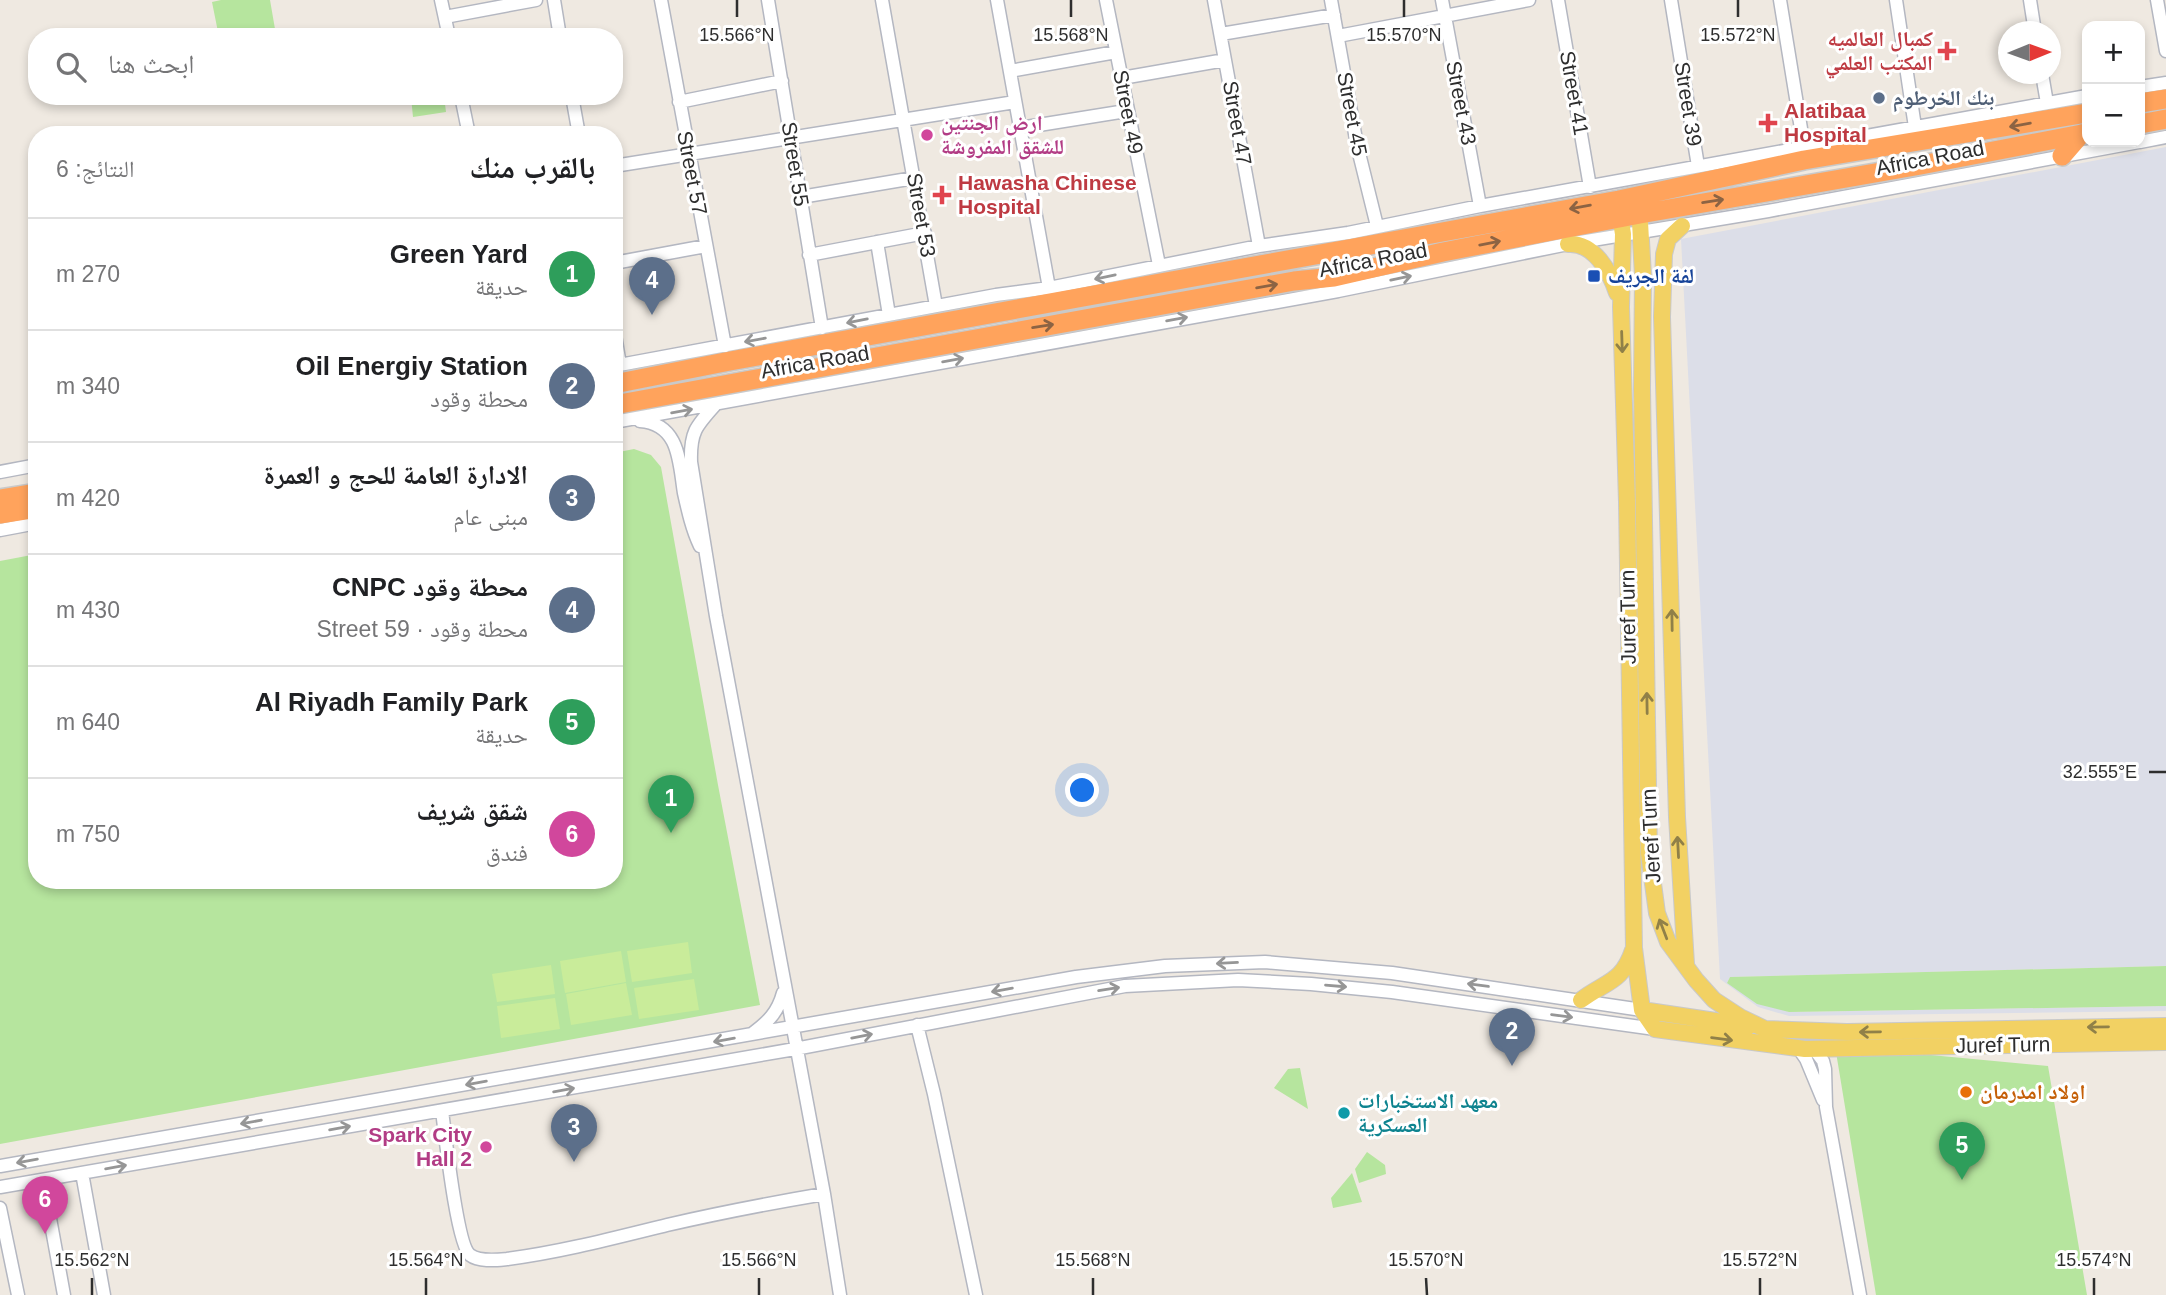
<!DOCTYPE html>
<html lang="ar">
<head>
<meta charset="utf-8">
<style>
	body { margin:0; font-family:Helvetica,"Noto Naskh Arabic",sans-serif; background:#f6f6f6; color:#202124; direction:rtl }
	.controls { position:absolute; right:21px; top:21px; display:grid; overflow:hidden; border-radius:14px; box-shadow:0 4px 10px #0003 }
	.controls button { width:63px; height:63px; display:grid; place-items:center; padding:0; border:0; border-bottom:2px solid #e0e0e0; background:#fff; color:#202124; font:35px sans-serif }
	.compass { position:absolute; left:1998px; top:21px; width:63px; height:63px; border-radius:50%; background:#fff; box-shadow:0 4px 10px #0003; rotate:89deg }
	.you { position:absolute; left:1083px; top:791px; width:24px; height:24px; margin:-18px; border:5px solid #fff; border-radius:50%; background:#1a73e8; box-shadow:0 0 0 10px #1a73e833 }
	.badge { display:grid; place-items:center; width:46px; height:46px; border-radius:50%; background:#0b8043; color:#fff; font-size:23px; font-weight:700 }
	.pin { position:absolute; translate:-50% -58px; filter:drop-shadow(0 2px 4px #0008) }
	.pin::after { content:''; position:absolute; top:37px; width:24px; height:21px; background:inherit; clip-path:polygon(0 0,100% 0,50% 100%) }
	.list { margin:0; padding:0; list-style:none }
	h2 { display:flex; justify-content:space-between; align-items:center; height:91px; margin:0; padding:0 28px; font-size:30px }
	h2 small { font-size:23px; font-weight:400; color:#757577 }
	.list li { display:grid; grid-template-columns:46px 1fr auto; gap:21px; align-items:center; box-sizing:border-box; height:112px; padding:0 28px; border-top:2px solid #e0e0e0 }
	.list b { display:block; font-size:26px; white-space:nowrap }
	.list p { margin:0; font-size:23px; white-space:nowrap; color:#757577 }
	.list em { font-size:23px; font-style:normal; color:#757577 }
	.icon { flex:none; width:38px; height:38px; fill:none; stroke:currentColor; stroke-width:2; stroke-linecap:round; stroke-linejoin:round }
	.map { position:relative; flex:none; width:2166px; height:1295px; overflow:hidden; direction:ltr }
	.search { position:absolute; background:#fff; box-shadow:0 4px 10px #0003; left:28px; top:28px; width:595px; height:77px; display:flex; align-items:center; gap:18px; box-sizing:border-box; padding:0 24px; border-radius:28px; color:#757577; font-size:26px }
	.panel { position:absolute; background:#fff; box-shadow:0 4px 10px #0003; left:28px; top:126px; width:595px; height:763px; border-radius:28px; direction:rtl }
	.map>svg:first-child { display:block }
</style>
</head>
<body>
<div class="map">
<svg width="2166" height="1295" viewBox="0 0 2166 1295">
	<rect width="100%" height="100%" fill="#efe9e1"/>
	<!-- airport -->
	<path fill="#dcdee8" d="M2166 147V966L1730 977 1727 983 1789 1012 2166 1006V1011L1789 1016 1758 1007 1720 979 1681 239Z"/>
	<!-- green -->
	<path fill="#b6e59e" d="M221 0H270L275 29 219 37 212 2Z
		M444 96 446 112 413 117 411 97Z
		M634 449 651 455 661 467 718 785 760 1005 0 1144V561L37 554V880H614V453Z
		M2166 966V1006L1789 1012 1757 1004 1727 983 1730 977Z
		M1835 1046 2048 1066 2087 1295H1876Z
		M1300 1068 1308 1109 1274 1088 1288 1069Z
		M1367 1152 1385 1165 1386 1174 1359 1183 1355 1169Z
		M1352 1173 1362 1202 1333 1208 1331 1198Z"/>
	<!-- pitch -->
	<path fill="#c9ec9a" d="M688 942 692 973 632 982 627 951Z
		M621 951 626 982 565 993 560 961Z
		M551 965 555 994 497 1002 492 974Z
		M694 979 699 1010 639 1019 634 988Z
		M626 983 632 1015 571 1025 566 994Z
		M555 998 560 1029 501 1038 497 1006Z"/>
	<g fill="none" stroke-linecap="round" stroke-linejoin="round">
		<!-- minor casing -->
		<g stroke="#b4b7c1" stroke-width="15">
			<path id="minor" d="M441 0 449 37
				M554 0 560 37
				M661 0 725 346
				M768 0 822 328
				M882 0 936 306
				M997 0 1049 288
				M1106 0 1159 265
				M1214 0 1259 246
				M1331 0 1357 145 1377 226
				M1442 0 1480 206
				M1558 0 1590 187
				M1671 0 1698 166
				M1780 0 1804 147
				M1896 0 1915 127
				M2030 0 2035 32
				M2157 0 2166 51
				M445 17 536 0
				M1221 34 1334 15
				M1338 36 1529 0
				M1010 71 1116 52
				M2042 74 2047 103
				M1122 78 1225 60
				M2140 87 2166 83
				M461 96 469 135
				M572 96 579 135
				M679 102 782 81
				M1020 128 1126 111
				M2140 142 2166 137
				M614 166 1015 102
				M801 197 914 178
				M877 242 889 315
				M809 255 925 233
				M614 263 706 246
				M614 329 620 365
				M614 366 996 295 1049 288 1259 246 1348 233 1480 206 2087 96
				M716 404C696 426 690 432 691 462L716 616 824 1194 840 1295
				M640 421C680 424 679 462 684 493 688 511 692 529 700 546
				M614 422 1338 291 1568 244 1768 211 2139 142
				M0 472 37 465
				M0 530 37 523
				M917 1025 934 1094 976 1295
				M753 1033C768 1022 778 1012 783 993
				M1799 1049 1806 1059 1823 1100
				M1814 1049 1823 1061 1825 1069 1826 1107 1860 1295
				M442 1111C445 1133 457 1245 470 1255 479 1262 496 1260 507 1259 561 1252 614 1238 667 1225 719 1213 771 1203 824 1194
				M0 1166 1076 977 1165 966 1265 962 1392 973 1642 1010
				M82 1173 104 1295
				M43 1180 64 1295
				M0 1187 795 1049 1125 986 1238 980 1311 984 1392 992 1655 1029
				M0 1208 18 1295"/>
		</g>
		<!-- major casing -->
		<g stroke="#c9c9c9" stroke-width="18">
			<path id="major" d="M1639 204 1643 276 1642 388 1649 854 1657 913 1668 942 1696 980 1714 1000 1740 1017 1765 1029 1847 1032 2166 1026
				M1619 209 1623 234 1621 307 1627 502 1634 948 1642 1010 1655 1029 1805 1049 2166 1042
				M1682 226 1668 239 1664 254 1662 317 1677 817 1686 964
				M1568 244C1594 242 1610 272 1617 293
				M1581 1000C1606 981 1622 983 1633 950
				M1642 1010 1749 1026"/>
		</g>
		<!-- highway casing -->
		<g stroke="#c9c9c9" stroke-width="22">
			<path id="highway" d="M2140 103 2166 99
				M2140 124 2166 119
				M2062 156 2081 134
				M614 384 730 361 1619 200 1804 160 2087 113
				M614 405 1294 281 1334 277 1443 252 1640 214 1921 165 2087 133
				M0 499 37 493
				M0 514 37 508"/>
		</g>
		<!-- minor -->
		<use href="#minor" stroke="#fff" stroke-width="12"/>
		<!-- major -->
		<use href="#major" stroke="#f2d163" stroke-width="16"/>
		<!-- highway -->
		<use href="#highway" stroke="#ffa35c" stroke-width="19"/>
	</g>
	<!-- one-way arrows -->
	<defs><path id="oneway-shaft" d="M-6 0H5M1.5-3L5.5 0L1.5 3" fill="none" stroke-width="1.6" stroke-linecap="round" stroke-linejoin="round" transform="scale(1.75)"/></defs>
	<g stroke="#8c6343">
		<use href="#oneway-shaft" transform="translate(2020 125) rotate(170)"/>
		<use href="#oneway-shaft" transform="translate(1713 201) rotate(-9)"/>
		<use href="#oneway-shaft" transform="translate(1580 207) rotate(170)"/>
		<use href="#oneway-shaft" transform="translate(1490 243) rotate(-11)"/>
		<use href="#oneway-shaft" transform="translate(1267 286) rotate(-10)"/>
		<use href="#oneway-shaft" transform="translate(1043 326) rotate(-9)"/>
	</g>
	<g stroke="#969696">
		<use href="#oneway-shaft" transform="translate(1105 277) rotate(168)"/>
		<use href="#oneway-shaft" transform="translate(1401 278) rotate(-12)"/>
		<use href="#oneway-shaft" transform="translate(1177 319) rotate(-10)"/>
		<use href="#oneway-shaft" transform="translate(857 321) rotate(169)"/>
		<use href="#oneway-shaft" transform="translate(755 340) rotate(170)"/>
		<use href="#oneway-shaft" transform="translate(953 360) rotate(-10)"/>
		<use href="#oneway-shaft" transform="translate(682 411) rotate(-10)"/>
		<use href="#oneway-shaft" transform="translate(1227 963) rotate(177)"/>
		<use href="#oneway-shaft" transform="translate(1478 985) rotate(-172)"/>
		<use href="#oneway-shaft" transform="translate(1336 986) rotate(5)"/>
		<use href="#oneway-shaft" transform="translate(1109 989) rotate(-9)"/>
		<use href="#oneway-shaft" transform="translate(1002 990) rotate(170)"/>
		<use href="#oneway-shaft" transform="translate(1562 1016) rotate(8)"/>
		<use href="#oneway-shaft" transform="translate(862 1036) rotate(-11)"/>
		<use href="#oneway-shaft" transform="translate(724 1040) rotate(170)"/>
		<use href="#oneway-shaft" transform="translate(476 1083) rotate(170)"/>
		<use href="#oneway-shaft" transform="translate(564 1090) rotate(-10)"/>
		<use href="#oneway-shaft" transform="translate(251 1122) rotate(170)"/>
		<use href="#oneway-shaft" transform="translate(340 1128) rotate(-10)"/>
		<use href="#oneway-shaft" transform="translate(27 1161) rotate(170)"/>
		<use href="#oneway-shaft" transform="translate(116 1167) rotate(-10)"/>
	</g>
	<g stroke="#908048">
		<use href="#oneway-shaft" transform="translate(1622 342) rotate(88)"/>
		<use href="#oneway-shaft" transform="translate(1672 620) rotate(-91)"/>
		<use href="#oneway-shaft" transform="translate(1647 703) rotate(-91)"/>
		<use href="#oneway-shaft" transform="translate(1678 847) rotate(-93)"/>
		<use href="#oneway-shaft" transform="translate(1663 929) rotate(-111)"/>
		<use href="#oneway-shaft" transform="translate(2098 1027) rotate(179)"/>
		<use href="#oneway-shaft" transform="translate(1870 1032) rotate(179)"/>
		<use href="#oneway-shaft" transform="translate(1722 1039) rotate(7)"/>
	</g>
	<!-- ticks -->
	<path fill="none" stroke="#2e2e2e" stroke-width="2.5" d="M737 0V17M1071 0V17M1404 0V17M1738 0V17M2149 772H2166M92 1278V1295M426 1278V1295M759 1278V1295M1093 1278V1295M1426 1278 1427 1295M1760 1278V1295M2094 1278V1295"/>
	<!-- markers -->
	<g fill="#e0444e" stroke="#fff" stroke-width="2.5">
		<path d="M1943.5 40.5h7v7h7v7h-7v7h-7v-7h-7v-7h7z"/>
		<path d="M1764.5 112.5h7v7h7v7h-7v7h-7v-7h-7v-7h7z"/>
		<path d="M938.5 184.5h7v7h7v7h-7v7h-7v-7h-7v-7h7z"/>
	</g>
	<circle fill="#5c6f8a" stroke="#fff" stroke-width="2.5" cx="1879" cy="98" r="7"/>
	<g fill="#d1479c" stroke="#fff" stroke-width="2.5">
		<circle cx="927" cy="135" r="7"/>
		<circle cx="486" cy="1147" r="7"/>
	</g>
	<rect fill="#1a4fb4" stroke="#fff" stroke-width="2.5" x="1587" y="269" width="14" height="14" rx="3.5"/>
	<circle fill="#e8710a" stroke="#fff" stroke-width="2.5" cx="1966" cy="1092" r="7"/>
	<circle fill="#0f9aa8" stroke="#fff" stroke-width="2.5" cx="1344" cy="1113" r="7"/>
	<g text-anchor="middle" stroke-width="6" stroke-linejoin="round" paint-order="stroke">
		<!-- health labels -->
		<g font-size="21" font-weight="bold" fill="#be3a42" stroke="#fff" text-anchor="start">
			<text x="1933" y="46" text-anchor="end">كمبال العالميه<tspan x="1933" dy="24">المكتب العلمي</tspan></text>
			<text x="1784" y="118">Alatibaa<tspan x="1784" dy="24">Hospital</tspan></text>
			<text x="958" y="190">Hawasha Chinese<tspan x="958" dy="24">Hospital</tspan></text>
		</g>
		<!-- street labels -->
		<g font-size="21" fill="#2e2e2e" stroke="#fff">
			<text transform="translate(1574 93) rotate(80)" y="7">Street 41</text>
			<text transform="translate(1461 103) rotate(79)" y="7">Street 43</text>
			<text transform="translate(1688 104) rotate(81)" y="7">Street 39</text>
			<text transform="translate(1128 112) rotate(79)" y="7">Street 49</text>
			<text transform="translate(1352 114) rotate(79)" y="7">Street 45</text>
			<text transform="translate(1237 123) rotate(80)" y="7">Street 47</text>
			<text transform="translate(1930 158) rotate(-11)" y="7">Africa Road</text>
			<text transform="translate(795 164) rotate(81)" y="7">Street 55</text>
			<text transform="translate(692 173) rotate(79)" y="7">Street 57</text>
			<text transform="translate(921 215) rotate(80)" y="7">Street 53</text>
			<text transform="translate(1373 260) rotate(-11)" y="7">Africa Road</text>
			<text transform="translate(815 362) rotate(-10)" y="7">Africa Road</text>
			<text transform="translate(1628 617) rotate(-91)" y="7">Juref Turn</text>
			<text transform="translate(1651 836) rotate(-93)" y="7">Jeref Turn</text>
			<text transform="translate(2003 1045) rotate(-1)" y="7">Juref Turn</text>
		</g>
		<!-- service labels -->
		<g font-size="21" font-weight="bold" fill="#4e5e75" stroke="#fff" text-anchor="start">
			<text x="1893" y="105">بنك الخرطوم</text>
		</g>
		<!-- hotel labels -->
		<g font-size="21" font-weight="bold" fill="#b23c85" stroke="#fff" text-anchor="start">
			<text x="941" y="130">ارض الجنتين<tspan x="941" dy="24">للشقق المفروشة</tspan></text>
			<text x="472" y="1142" text-anchor="end">Spark City<tspan x="472" dy="24">Hall 2</tspan></text>
		</g>
		<!-- transit labels -->
		<g font-size="21" font-weight="bold" fill="#164399" stroke="#fff" text-anchor="start">
			<text x="1608" y="283">لفة الجريف</text>
		</g>
		<!-- food labels -->
		<g font-size="21" font-weight="bold" fill="#c56008" stroke="#fff" text-anchor="start">
			<text x="1980" y="1099">اولاد امدرمان</text>
		</g>
		<!-- culture labels -->
		<g font-size="21" font-weight="bold" fill="#0d838f" stroke="#fff" text-anchor="start">
			<text x="1358" y="1108">معهد الاستخبارات<tspan x="1358" dy="24">العسكرية</tspan></text>
		</g>
	</g>
	<g font-size="18" text-anchor="middle" fill="#2e2e2e" stroke="#fff" stroke-width="6" stroke-linejoin="round" paint-order="stroke">
		<text x="737" y="41">15.566°N</text>
		<text x="1071" y="41">15.568°N</text>
		<text x="1404" y="41">15.570°N</text>
		<text x="1738" y="41">15.572°N</text>
		<text x="2100" y="778">32.555°E</text>
		<text x="92" y="1266">15.562°N</text>
		<text x="426" y="1266">15.564°N</text>
		<text x="759" y="1266">15.566°N</text>
		<text x="1093" y="1266">15.568°N</text>
		<text x="1426" y="1266">15.570°N</text>
		<text x="1760" y="1266">15.572°N</text>
		<text x="2094" y="1266">15.574°N</text>
	</g>
</svg>
<div class="controls">
<button>+</button>
<button>−</button>
</div>
<svg class="compass" viewBox="-18 -18 36 36"><path d="M0-13l5 13h-10z" fill="#e53935"/><path d="M0 13l5-13h-10z" fill="#757577"/></svg>
<div class="you"></div>
<div class="pin badge" style="left:671px;top:833px;background:#2e9e5b">1</div>
<div class="pin badge" style="left:1512px;top:1066px;background:#5c6f8a">2</div>
<div class="pin badge" style="left:574px;top:1162px;background:#5c6f8a">3</div>
<div class="pin badge" style="left:652px;top:315px;background:#5c6f8a">4</div>
<div class="pin badge" style="left:1962px;top:1180px;background:#2e9e5b">5</div>
<div class="pin badge" style="left:45px;top:1234px;background:#d1479c">6</div>
<div class="search"><svg class="icon" aria-label="search" viewBox="0 0 24 24"><circle cx="10" cy="10" r="6"/><path d="M15 15l6 6"/></svg>ابحث هنا</div>
<section class="panel">
<h2>بالقرب منك<small>النتائج: 6</small></h2>
<ul class="list">
<li><span class="badge" style="background:#2e9e5b">1</span><div><b>Green Yard</b><p>حديقة</p></div><em>270 m</em></li>
<li><span class="badge" style="background:#5c6f8a">2</span><div><b>Oil Energiy Station</b><p>محطة وقود</p></div><em>340 m</em></li>
<li><span class="badge" style="background:#5c6f8a">3</span><div><b>الادارة العامة للحج و العمرة</b><p>مبنى عام</p></div><em>420 m</em></li>
<li><span class="badge" style="background:#5c6f8a">4</span><div><b>محطة وقود CNPC</b><p>محطة وقود · Street 59</p></div><em>430 m</em></li>
<li><span class="badge" style="background:#2e9e5b">5</span><div><b>Al Riyadh Family Park</b><p>حديقة</p></div><em>640 m</em></li>
<li><span class="badge" style="background:#d1479c">6</span><div><b>شقق شريف</b><p>فندق</p></div><em>750 m</em></li>
</ul>
</section>
</div>
</body>
</html>
